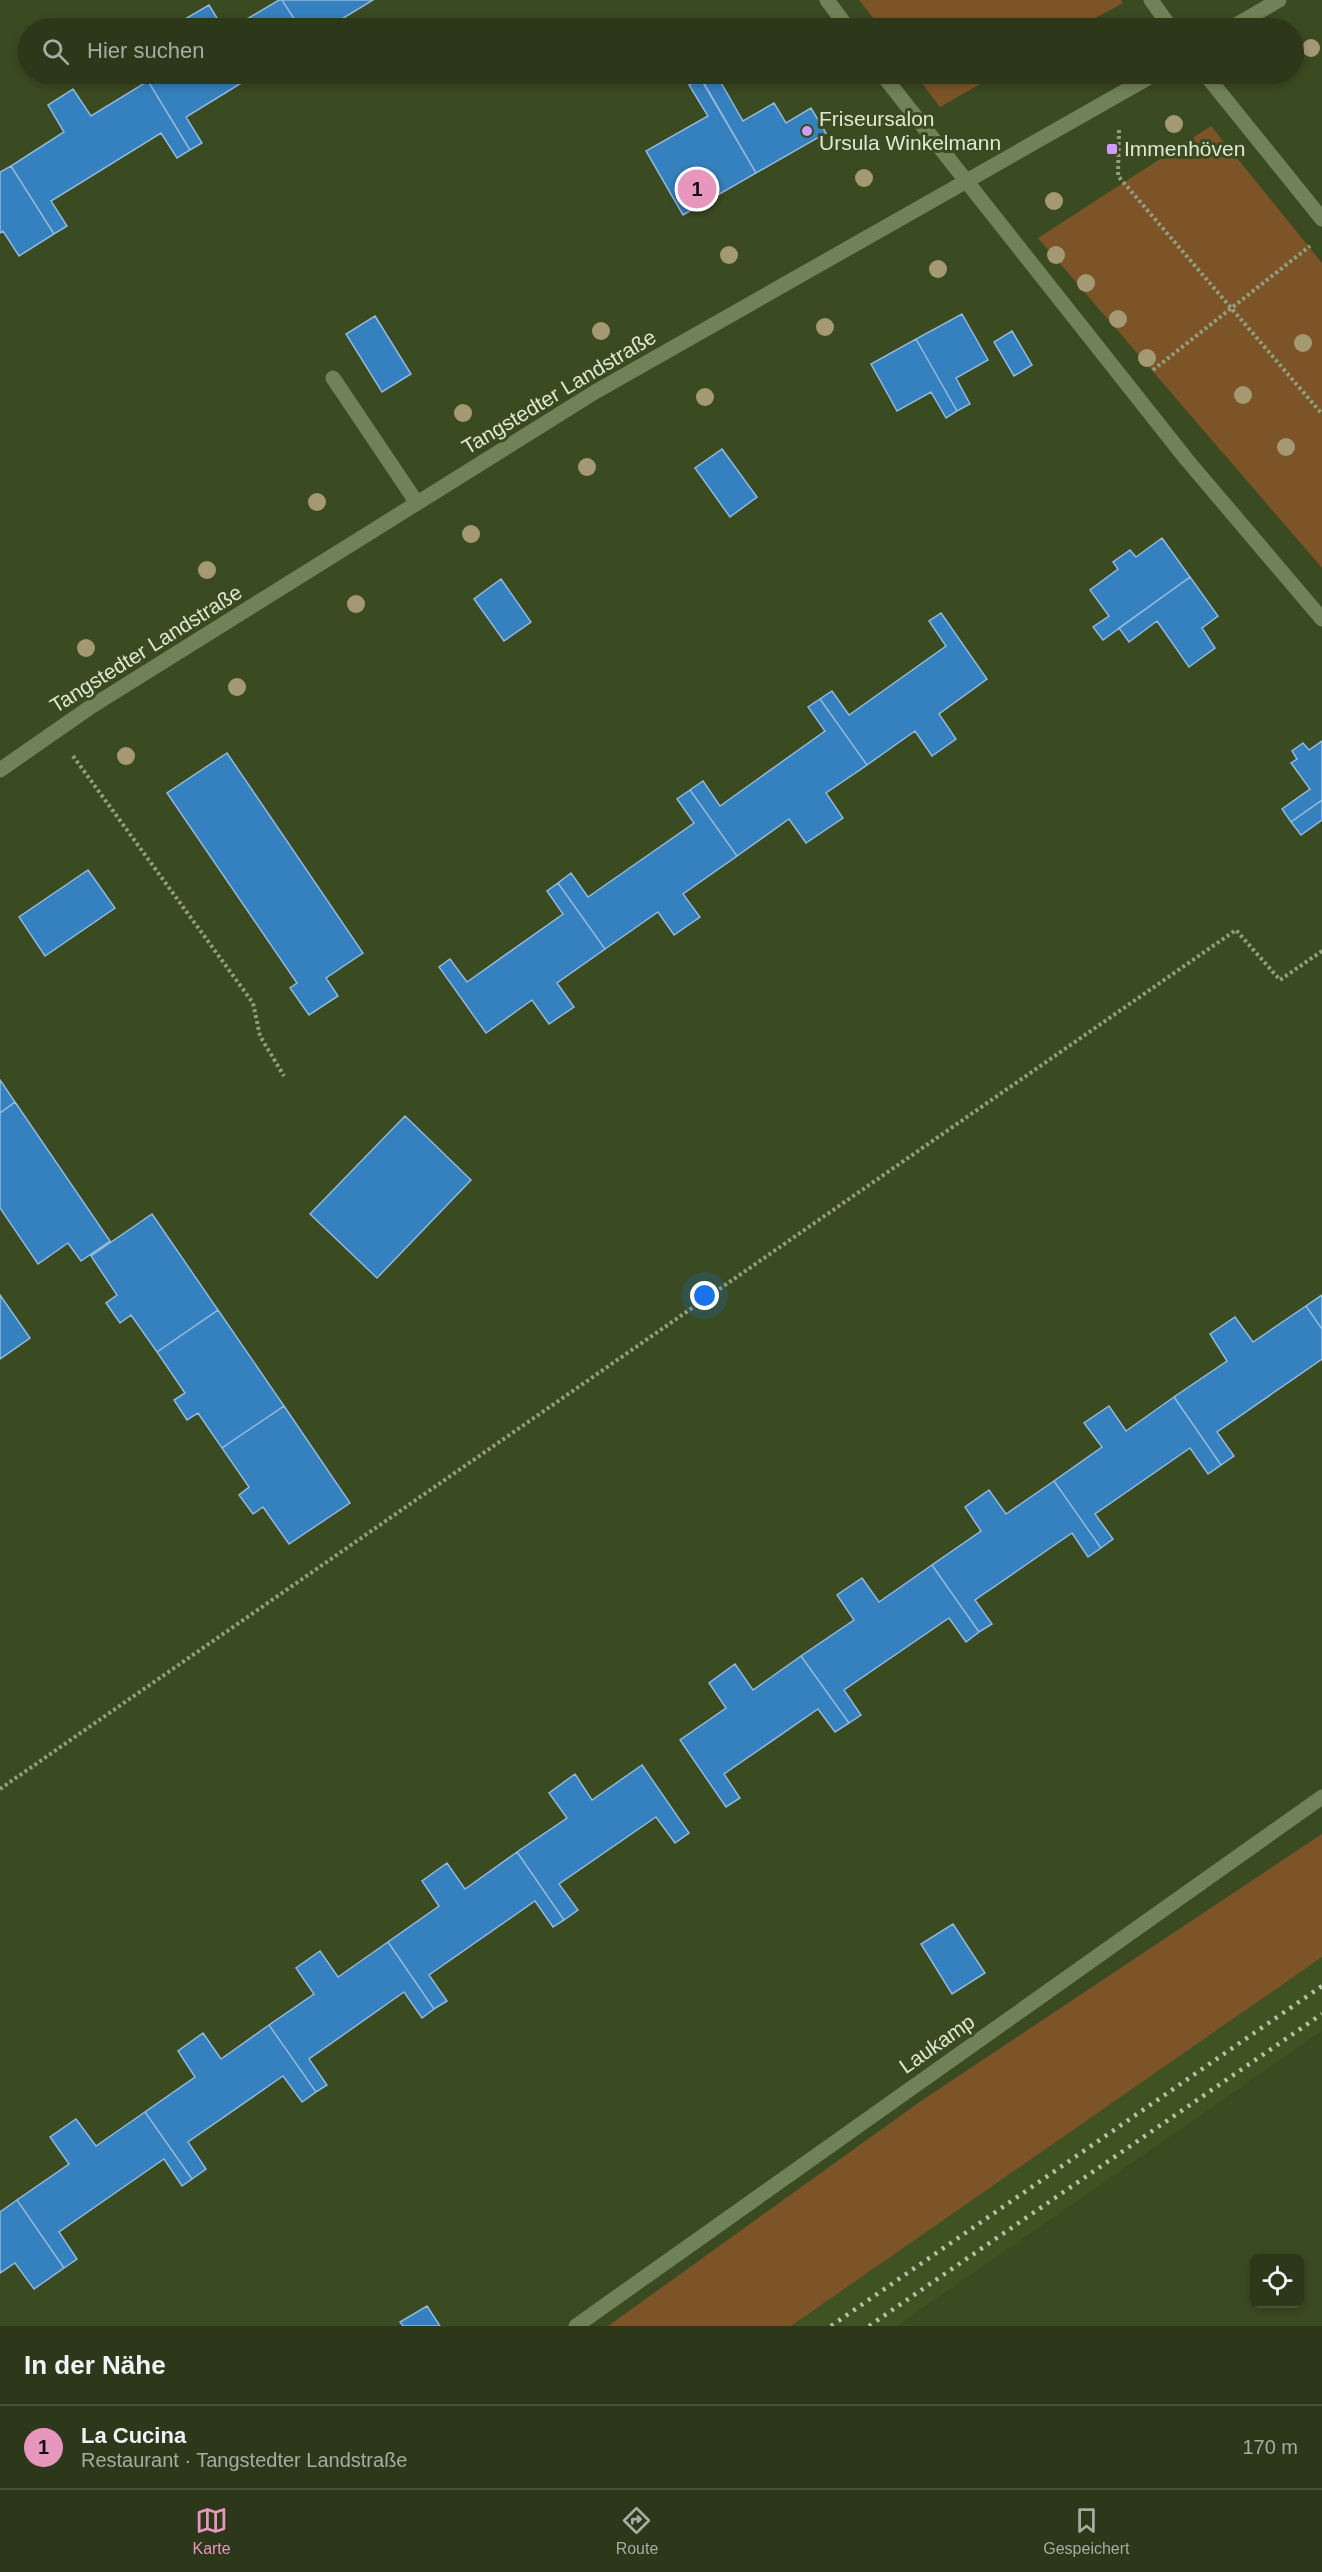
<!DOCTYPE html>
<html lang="de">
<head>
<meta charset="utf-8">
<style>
	body { margin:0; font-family:Helvetica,sans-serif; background:#384326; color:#f1f3f6 }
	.controls { position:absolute; right:18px; bottom:18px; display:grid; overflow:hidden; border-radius:9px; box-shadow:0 3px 9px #0003 }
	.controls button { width:54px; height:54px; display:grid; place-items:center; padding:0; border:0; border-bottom:2px solid #485238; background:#2c3819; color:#f1f3f6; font:30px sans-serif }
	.you { position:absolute; left:705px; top:1296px; width:21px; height:21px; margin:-15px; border:4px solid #fff; border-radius:50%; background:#1a73e8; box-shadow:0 0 0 9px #1a73e833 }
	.badge { display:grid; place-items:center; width:39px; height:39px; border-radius:50%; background:#e797bd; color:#111; font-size:20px; font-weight:700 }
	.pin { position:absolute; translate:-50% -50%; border:3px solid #fff; box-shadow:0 2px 6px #0006 }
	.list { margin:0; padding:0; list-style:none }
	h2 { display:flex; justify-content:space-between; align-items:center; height:78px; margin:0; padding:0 24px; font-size:26px }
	h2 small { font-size:20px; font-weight:400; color:#a6aca2 }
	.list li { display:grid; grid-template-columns:39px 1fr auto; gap:18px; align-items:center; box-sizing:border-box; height:84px; padding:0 24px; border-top:2px solid #485238 }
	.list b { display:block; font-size:22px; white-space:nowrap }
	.list p { margin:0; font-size:20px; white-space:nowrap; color:#a6aca2 }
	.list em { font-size:20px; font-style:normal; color:#a6aca2 }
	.icon { flex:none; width:33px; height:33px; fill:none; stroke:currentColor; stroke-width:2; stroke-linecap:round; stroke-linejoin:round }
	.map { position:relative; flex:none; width:1322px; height:2326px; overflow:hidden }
	.search { position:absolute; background:#2c3819; box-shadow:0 3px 9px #0003; left:18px; right:18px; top:18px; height:66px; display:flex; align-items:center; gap:15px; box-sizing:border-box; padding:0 21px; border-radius:33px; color:#a6aca2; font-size:22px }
	.sheet { height:162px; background:#2c3819 }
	nav { display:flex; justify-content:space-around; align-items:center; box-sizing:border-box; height:84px; border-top:2px solid #485238; background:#2c3819; font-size:16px; color:#a6aca2 }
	nav a { display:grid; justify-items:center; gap:3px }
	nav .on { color:#e797bd }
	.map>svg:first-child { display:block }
</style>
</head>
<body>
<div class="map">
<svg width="1322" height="2326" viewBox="0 0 1322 2326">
	<rect width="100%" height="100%" fill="#3a4a21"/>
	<!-- built -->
	<path fill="#3f5221" d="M1322 1957V2031L897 2326H791Z"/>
	<!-- green -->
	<path fill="#7c5428" d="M859 0H1121L1123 3 1077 28H881Z
		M915 74H998L940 107Z
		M1211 126 1322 263V568L1038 238Z
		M1322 1834V1957L791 2326H608L921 2101Z"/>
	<!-- building -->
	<path fill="#3580be" stroke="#92b8dc" stroke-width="1.5" d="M279 0H282L300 28H232Z
		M282 0H373L327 28H300Z
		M209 5 223 28H190L185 19Z
		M159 74H256L186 117 202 143 190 150 148 81Z
		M716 74 743 121 774 103 786 123 811 108 826 133 756 173 702 81Z
		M701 78 756 173 683 215 646 151 708 116 689 85Z
		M148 81 190 150 177 158 161 133 51 201 67 226 54 234 11 166 64 132 48 105 73 89 91 116Z
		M11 166 54 234 19 256 3 231 0 233V172Z
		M962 314 988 360 956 378 970 404 957 411 916 339Z
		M375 316 411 374 382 392 346 334Z
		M1012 331 1032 365 1014 376 994 342Z
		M916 339 957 411 946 418 931 392 897 411 871 364Z
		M722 449 757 497 730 517 695 468Z
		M1162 538 1190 577 1103 640 1093 627 1109 616 1090 590 1118 569 1113 562 1130 550 1136 557Z
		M1190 577 1218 616 1202 628 1215 648 1189 667 1157 621 1129 642 1119 628Z
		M501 579 531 622 504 641 474 599Z
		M941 613 987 679 939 714 956 739 932 756 915 731 867 765 820 699 832 691 849 715 946 646 929 621Z
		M820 699 867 765 826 793 843 818 806 843 789 819 737 856 690 790 703 781 720 806 825 731 808 707Z
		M1322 741V800L1291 822 1282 809 1310 789 1291 763 1297 759 1292 751 1303 743 1309 750Z
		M227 753 363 953 326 978 338 996 309 1015 290 988 297 983 167 793Z
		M690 790 737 856 683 894 700 917 674 935 658 912 605 949 558 883 571 873 588 897 694 823 677 799Z
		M1322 800V820L1301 835 1291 822Z
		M88 870 115 908 45 956 19 917Z
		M558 883 605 949 557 983 574 1007 549 1024 532 1000 486 1033 439 967 450 959 467 982 563 914 547 891Z
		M0 1080 15 1102 0 1113Z
		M15 1102 110 1241 81 1261 68 1243 38 1264 0 1208V1113Z
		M405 1116 471 1180 377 1278 310 1214Z
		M152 1214 218 1310 157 1352 131 1315 120 1323 106 1303 117 1295 91 1256Z
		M0 1295 30 1338 0 1359Z
		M1322 1295V1329L1306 1306Z
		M1306 1306 1322 1329V1359L1217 1432 1234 1456 1221 1465 1174 1397 1227 1361 1210 1334 1235 1317 1253 1342Z
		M218 1310 284 1406 222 1448 198 1413 187 1420 174 1400 185 1393 157 1352Z
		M1174 1397 1221 1465 1208 1474 1190 1448 1095 1514 1113 1539 1101 1548 1054 1481 1102 1447 1084 1423 1109 1406 1126 1431Z
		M284 1406 350 1503 289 1544 263 1507 253 1514 239 1495 249 1487 222 1448Z
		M1054 1481 1101 1548 1088 1557 1072 1533 975 1600 992 1624 979 1632 932 1565 981 1531 965 1507 989 1490 1006 1514Z
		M932 1565 979 1632 966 1642 949 1618 844 1690 861 1715 849 1723 801 1656 854 1620 837 1595 862 1578 879 1602Z
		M801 1656 849 1723 835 1732 818 1709 724 1774 740 1798 726 1807 680 1740 726 1708 709 1683 735 1664 753 1690Z
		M642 1765 689 1833 675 1843 656 1817 559 1884 578 1910 564 1920 517 1852 567 1818 549 1793 575 1774 592 1800Z
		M517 1852 564 1920 553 1927 535 1901 429 1975 447 2001 434 2009 388 1942 439 1906 422 1881 447 1863 465 1889Z
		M953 1924 985 1973 952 1994 921 1944Z
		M388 1942 434 2009 422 2018 404 1992 309 2059 327 2085 316 2092 269 2025 314 1994 296 1968 320 1951 338 1977Z
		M269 2025 316 2092 302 2102 283 2076 188 2142 206 2169 192 2179 145 2112 195 2077 178 2051 203 2033 221 2059Z
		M145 2112 192 2179 182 2186 164 2159 59 2232 77 2259 64 2268 17 2200 69 2164 50 2137 76 2119 96 2146Z
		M17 2200 64 2268 34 2289 15 2263 0 2273V2212Z
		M427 2306 440 2326H403L400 2322Z"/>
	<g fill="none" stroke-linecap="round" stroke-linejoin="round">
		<!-- path -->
		<path stroke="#929f7f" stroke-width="4" stroke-dasharray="3 3" stroke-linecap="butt" d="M1119 130 1118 176 1322 414
			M1153 370 1310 246
			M73 756 253 1003 260 1036 284 1076
			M0 1789 1236 930 1280 980 1322 951"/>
		<!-- lane -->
		<path stroke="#708257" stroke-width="15" d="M333 378 417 503"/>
		<!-- street -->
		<path stroke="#708257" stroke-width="15" d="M827 0 848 28
			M1151 0 1171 28
			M882 74 967 182
			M576 2326 1322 1797"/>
		<!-- secondary -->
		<path stroke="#708257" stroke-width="15" d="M1231 28 1279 0
			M1205 74 1322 219
			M967 182 1187 460 1322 619
			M0 770 89 708 595 392 1155 74"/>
		<!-- rail -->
		<path stroke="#b5c1a5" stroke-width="4.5" stroke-dasharray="3 6" stroke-linecap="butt" d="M831 2326 1322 1986
			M869 2326 1322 2014"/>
	</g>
	<!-- trees -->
	<g fill="#a59973">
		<circle cx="1311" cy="48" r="9"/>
		<circle cx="1174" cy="124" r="9"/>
		<circle cx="864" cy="178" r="9"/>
		<circle cx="1054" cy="201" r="9"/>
		<circle cx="729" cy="255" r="9"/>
		<circle cx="1056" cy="255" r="9"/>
		<circle cx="938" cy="269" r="9"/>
		<circle cx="1086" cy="283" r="9"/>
		<circle cx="1118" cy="319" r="9"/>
		<circle cx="825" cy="327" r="9"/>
		<circle cx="601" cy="331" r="9"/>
		<circle cx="1303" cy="343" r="9"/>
		<circle cx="1147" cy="358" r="9"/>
		<circle cx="1243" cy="395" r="9"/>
		<circle cx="705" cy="397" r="9"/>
		<circle cx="463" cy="413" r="9"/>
		<circle cx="1286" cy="447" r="9"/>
		<circle cx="587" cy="467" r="9"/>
		<circle cx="317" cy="502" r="9"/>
		<circle cx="471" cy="534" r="9"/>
		<circle cx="207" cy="570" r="9"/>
		<circle cx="356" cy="604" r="9"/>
		<circle cx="86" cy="648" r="9"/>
		<circle cx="237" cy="687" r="9"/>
		<circle cx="126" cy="756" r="9"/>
	</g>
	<!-- markers -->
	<g fill="#d09dff" stroke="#3a4a21" stroke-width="2">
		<circle cx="807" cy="131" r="6"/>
		<rect x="1106" y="143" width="12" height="12" rx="3"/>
	</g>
	<g text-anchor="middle" stroke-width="6" stroke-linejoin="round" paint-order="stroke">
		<!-- poi labels -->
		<g font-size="21" fill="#dee8d1" stroke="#3a4a21" text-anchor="start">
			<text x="819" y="126">Friseursalon<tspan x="819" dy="24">Ursula Winkelmann</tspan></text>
			<text x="1124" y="156">Immenhöven</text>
		</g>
		<!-- street labels -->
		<g font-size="21" fill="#dee8d1" stroke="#3a4a21">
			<text transform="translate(559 392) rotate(-31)" y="7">Tangstedter Landstraße</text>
			<text transform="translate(146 649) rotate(-32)" y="7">Tangstedter Landstraße</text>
			<text transform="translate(937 2044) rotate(-35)" y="7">Laukamp</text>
		</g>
	</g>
</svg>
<div class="controls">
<button><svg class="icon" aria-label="locate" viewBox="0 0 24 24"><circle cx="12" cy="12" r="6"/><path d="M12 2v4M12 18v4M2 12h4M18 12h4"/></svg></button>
</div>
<div class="you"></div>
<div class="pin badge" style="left:697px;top:189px">1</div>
<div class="search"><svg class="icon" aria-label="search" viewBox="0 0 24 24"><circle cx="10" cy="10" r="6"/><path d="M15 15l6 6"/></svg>Hier suchen</div>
</div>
<section class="sheet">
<h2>In der Nähe<small></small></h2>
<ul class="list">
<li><span class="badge">1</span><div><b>La Cucina</b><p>Restaurant · Tangstedter Landstraße</p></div><em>170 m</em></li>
</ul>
</section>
<nav>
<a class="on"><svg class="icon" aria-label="map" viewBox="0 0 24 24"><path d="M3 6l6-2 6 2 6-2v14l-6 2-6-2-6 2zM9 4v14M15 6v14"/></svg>Karte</a>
<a><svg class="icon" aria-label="directions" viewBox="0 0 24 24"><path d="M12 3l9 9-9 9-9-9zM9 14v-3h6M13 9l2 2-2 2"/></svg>Route</a>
<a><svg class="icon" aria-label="saved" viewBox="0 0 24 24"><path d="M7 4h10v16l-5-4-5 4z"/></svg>Gespeichert</a>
</nav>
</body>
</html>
